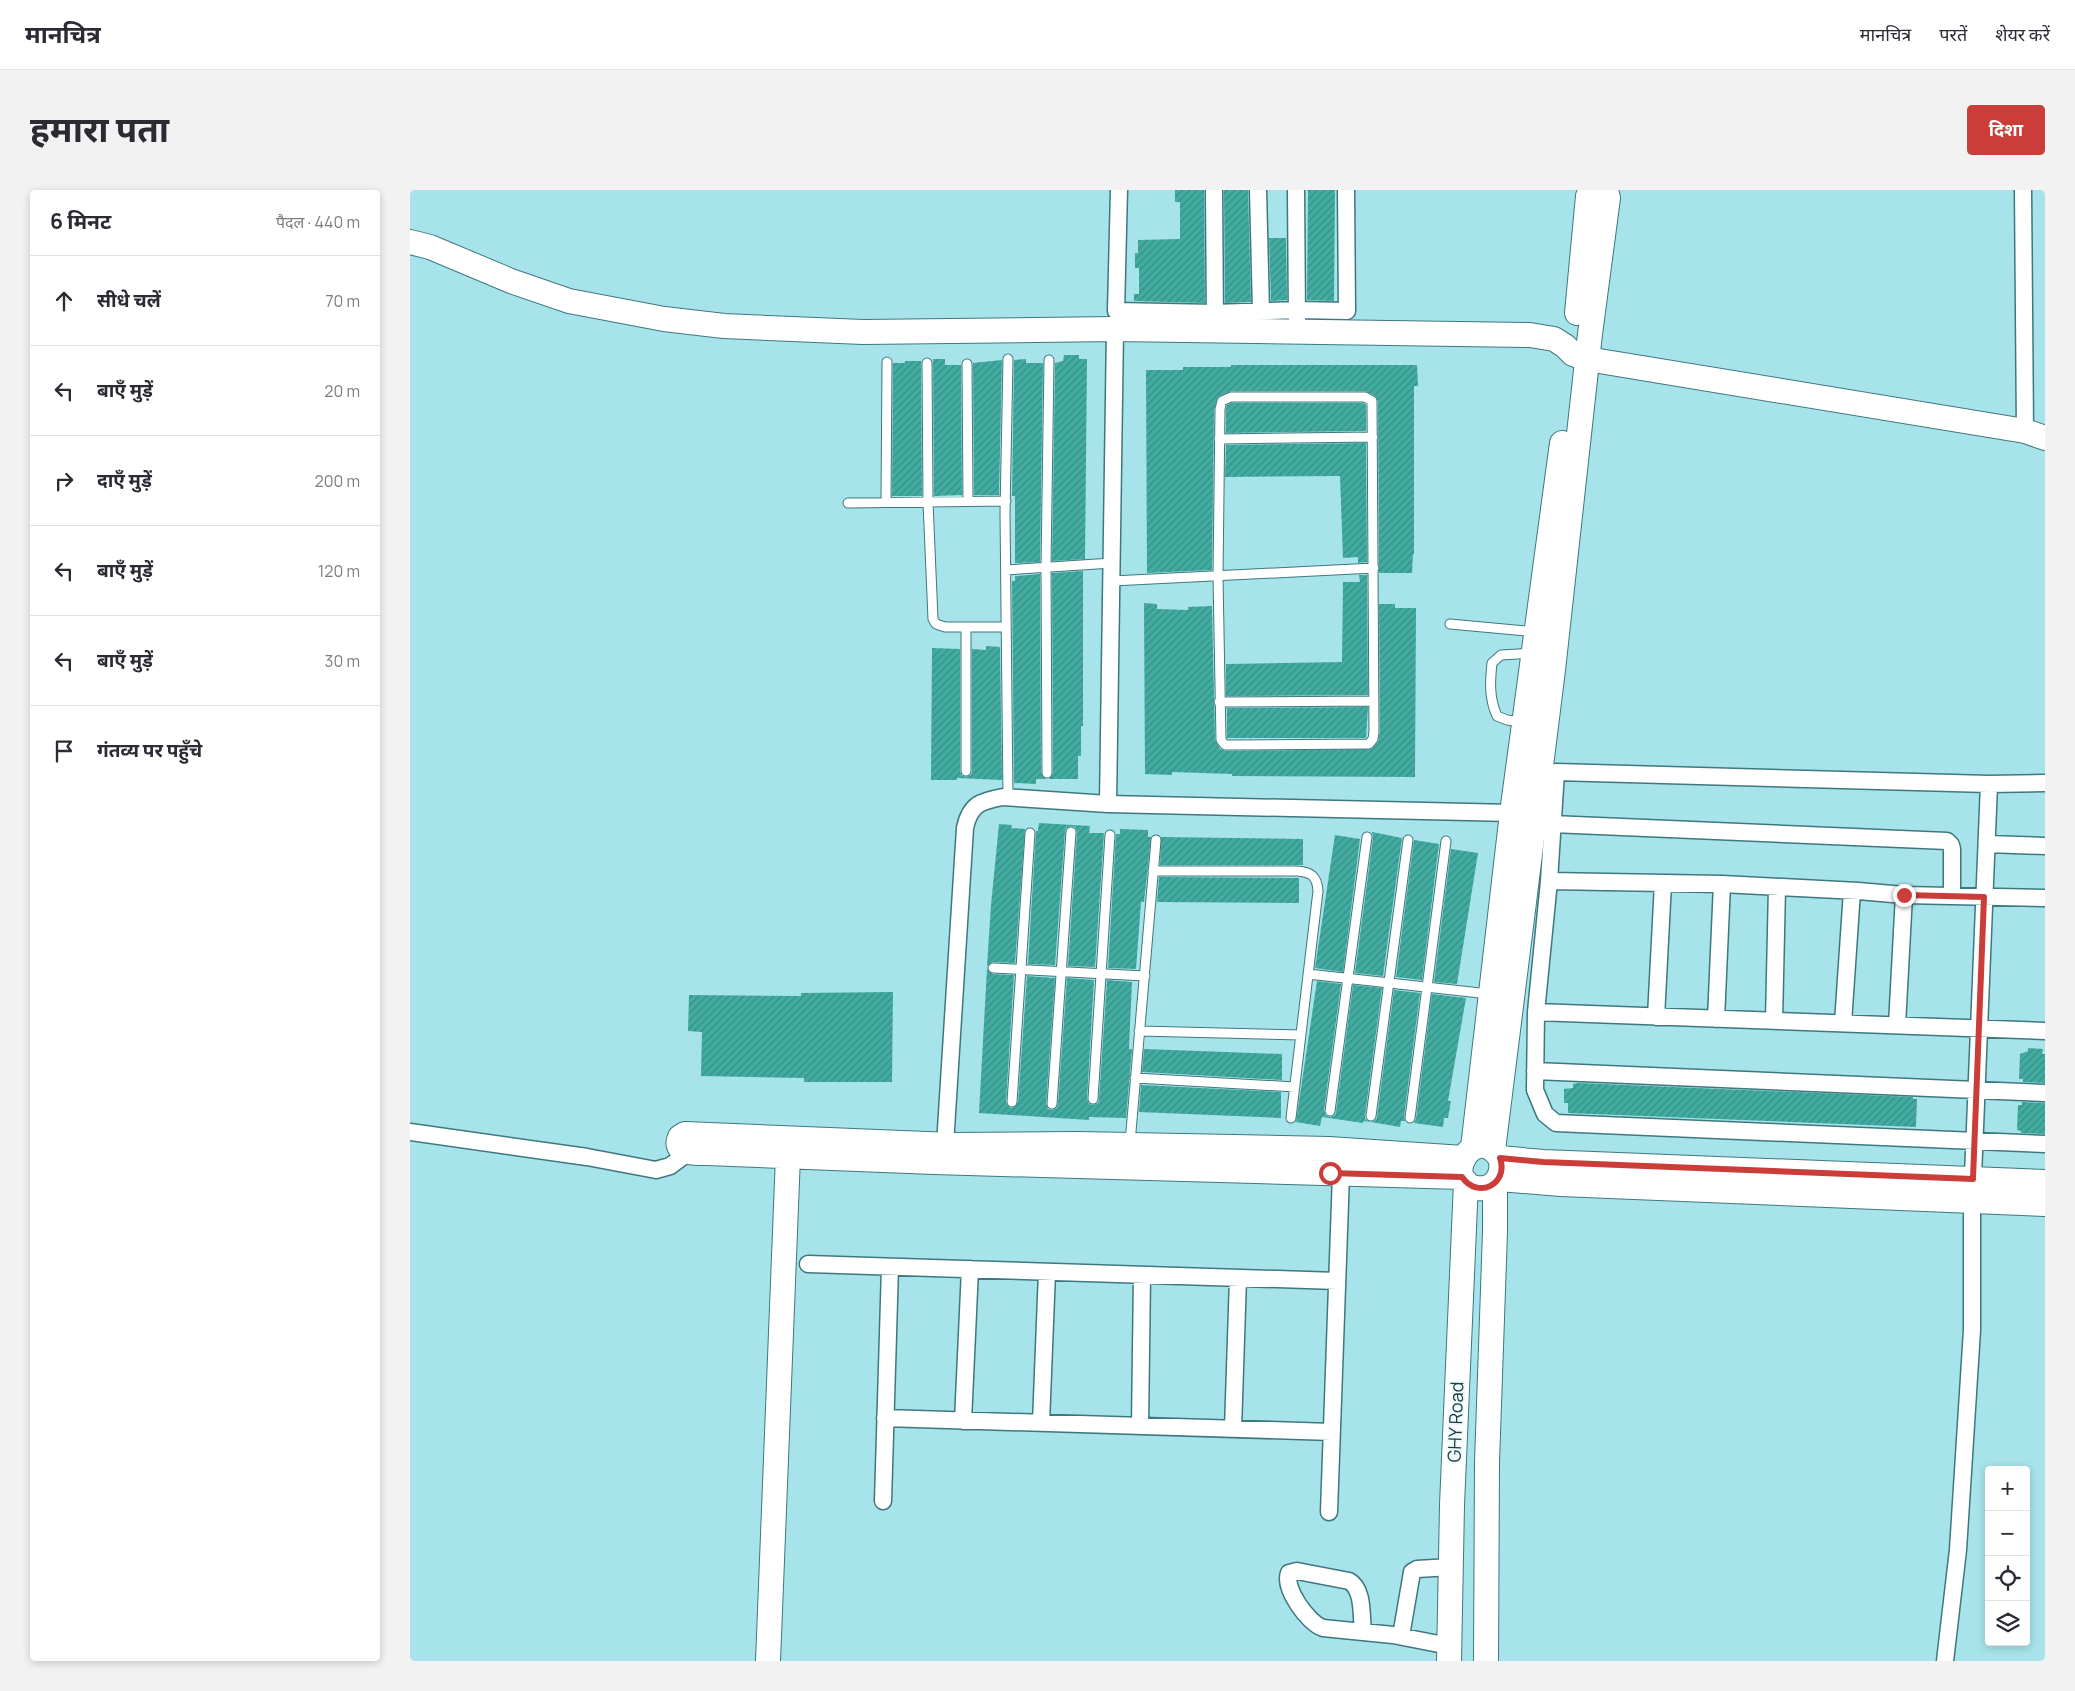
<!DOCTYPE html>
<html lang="hi">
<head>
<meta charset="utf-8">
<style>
	body { margin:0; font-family:Manrope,"Noto Sans Devanagari",sans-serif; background:#f2f2f3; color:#2b2b33 }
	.controls { position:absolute; right:15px; bottom:15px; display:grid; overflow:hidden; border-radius:5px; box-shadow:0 2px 8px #0003 }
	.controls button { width:45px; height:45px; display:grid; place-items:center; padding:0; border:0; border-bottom:1px solid #e1e1e2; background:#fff; color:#2b2b33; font:25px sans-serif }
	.stop { position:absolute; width:15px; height:15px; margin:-11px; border:4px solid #cb3d39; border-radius:50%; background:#fff }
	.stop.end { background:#cb3d39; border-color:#fff; box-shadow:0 1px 5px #0008 }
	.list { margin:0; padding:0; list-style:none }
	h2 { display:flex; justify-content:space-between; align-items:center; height:65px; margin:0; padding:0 20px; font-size:21px }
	h2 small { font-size:16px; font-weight:400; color:#7c7c81 }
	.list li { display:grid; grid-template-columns:32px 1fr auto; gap:15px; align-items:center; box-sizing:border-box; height:90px; padding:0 20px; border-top:1px solid #e1e1e2 }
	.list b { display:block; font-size:19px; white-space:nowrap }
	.list em { font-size:16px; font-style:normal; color:#7c7c81 }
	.icon { flex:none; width:28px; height:28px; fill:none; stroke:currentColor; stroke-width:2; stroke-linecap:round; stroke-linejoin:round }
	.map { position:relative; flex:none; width:1635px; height:1471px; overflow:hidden; border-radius:5px }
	header { display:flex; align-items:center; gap:30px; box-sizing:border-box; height:70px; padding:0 25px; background:#fff; border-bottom:1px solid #e1e1e2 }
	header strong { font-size:24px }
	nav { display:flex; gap:28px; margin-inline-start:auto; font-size:18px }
	.intro { display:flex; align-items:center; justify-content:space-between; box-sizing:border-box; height:120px; padding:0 30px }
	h1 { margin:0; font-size:35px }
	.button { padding:12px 22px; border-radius:5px; background:#cb3d39; color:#fff; font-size:18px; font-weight:700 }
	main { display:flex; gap:30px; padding:0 30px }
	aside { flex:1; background:#fff; border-radius:5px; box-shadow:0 2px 8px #0003 }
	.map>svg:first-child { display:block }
</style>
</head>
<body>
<header>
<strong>मानचित्र</strong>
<nav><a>मानचित्र</a><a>परतें</a><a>शेयर करें</a></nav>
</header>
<div class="intro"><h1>हमारा पता</h1><a class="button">दिशा</a></div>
<main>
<aside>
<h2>6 मिनट<small>पैदल · 440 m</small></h2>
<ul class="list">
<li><svg class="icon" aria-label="ahead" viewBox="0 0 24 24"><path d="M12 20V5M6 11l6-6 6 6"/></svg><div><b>सीधे चलें</b></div><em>70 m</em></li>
<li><svg class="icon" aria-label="left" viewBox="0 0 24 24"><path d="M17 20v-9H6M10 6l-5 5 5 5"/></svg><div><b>बाएँ मुड़ें</b></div><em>20 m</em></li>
<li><svg class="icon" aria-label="right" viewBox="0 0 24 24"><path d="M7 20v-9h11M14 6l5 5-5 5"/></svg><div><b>दाएँ मुड़ें</b></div><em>200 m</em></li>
<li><svg class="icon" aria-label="left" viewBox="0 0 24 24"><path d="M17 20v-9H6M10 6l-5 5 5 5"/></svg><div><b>बाएँ मुड़ें</b></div><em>120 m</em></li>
<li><svg class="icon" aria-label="left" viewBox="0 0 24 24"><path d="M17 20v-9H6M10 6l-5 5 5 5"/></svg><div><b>बाएँ मुड़ें</b></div><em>30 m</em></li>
<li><svg class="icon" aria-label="arrive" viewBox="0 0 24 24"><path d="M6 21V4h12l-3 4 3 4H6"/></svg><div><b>गंतव्य पर पहुँचे</b></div></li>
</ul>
</aside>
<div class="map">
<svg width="1635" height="1471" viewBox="0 0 1635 1471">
	<defs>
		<pattern id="building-hatch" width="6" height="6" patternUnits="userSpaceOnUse" patternTransform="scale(1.25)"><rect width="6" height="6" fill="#42aca1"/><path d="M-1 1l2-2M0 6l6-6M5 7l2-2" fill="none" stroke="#378d85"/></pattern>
	</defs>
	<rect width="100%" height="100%" fill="#a7e3ea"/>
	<!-- building -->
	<path fill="url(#building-hatch)" d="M765 0H794L795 113 724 111V104H729V78H725V63H728V50L770 49V12H765Z
		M814 0H838L841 112 815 113Z
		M898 0H925L924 111 897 110Z
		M859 48H876L877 110 861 111Z
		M654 165H669V169H677L675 369 642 371 645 173 653 171Z
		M523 169H535V175H551L552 305 524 306Z
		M616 169V173H633L630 372 605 373V306H602L604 170Z
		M592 170 589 305H564L563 173Z
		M495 171H511L512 306H482L483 173H495Z
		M821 175H1007L1008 196H1004V364H1003L1002 383H969L968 211 965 206 955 201H821L808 207 804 219 802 380 737 383 736 180H773V177H821Z
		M822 213H953L956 215V241L816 243V220L817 215Z
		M956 253 957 372 948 373V367L933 368 930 286 815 287 816 255Z
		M673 381V536H671V566H668V589H639L643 583 642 383Z
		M630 384 631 583 635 589H626V594L604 593 602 391H605V386Z
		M949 385H957L958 505 816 506V474L932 472 933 392H950Z
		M734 413 747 414V419L778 420V417L802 416 805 550 810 559 815 561 962 559 968 552 970 542 969 414H985V418H1006L1005 587 822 586V584L762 582V585L735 584Z
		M576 456 590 457 592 590 547 588V590H521L522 458 550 459V581L552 586 556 587 561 585 562 581V459L576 460Z
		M958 517 956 548H817V518Z
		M629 633 680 636 679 643H694L685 777 658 776 667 642 665 637 661 636 656 638 655 642 645 775 618 774 626 641H628Z
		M589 634 602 635 601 638 615 639 605 773 583 772 577 776 581 715Z
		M710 639 738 640V647H741L734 712H731L726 779 698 778 706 644H710Z
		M962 642 992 648 973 786 945 783 963 648Z
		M925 645 950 649 933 782 905 778Z
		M751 647 893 649V675H750Z
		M1004 650 1029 654 1012 790 986 787Z
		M1041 659 1068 663 1047 794 1024 792Z
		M749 687 889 688V713L747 712Z
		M577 779 582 784 604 785 596 912 597 915 601 918 605 917 608 912 617 786 645 788 636 914 638 919 642 920 647 918 648 914 657 788 684 790 677 909 679 914 683 915 688 913 689 909 697 790 722 792 719 859H722L716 928 679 927V930L569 923Z
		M907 791 931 794 914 920 916 926 920 927 925 925 926 922 943 795 972 798 955 925V929L960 932 954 931 953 933 912 927 910 936 886 932Z
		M984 800 1010 803 994 927 995 931H991L990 937 961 932 966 930 967 927Z
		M483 802 482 892H394V888L291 886 292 842 278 841 279 805 391 806V803Z
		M1022 804 1056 808 1038 911H1041L1038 928H1034L1033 937 1004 933 1006 929Z
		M1618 858 1633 859 1632 864H1635V893L1613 892V889H1609L1610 864 1618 861Z
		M734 859 872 864V890L732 882Z
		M1168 893 1503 907V909H1507L1506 937 1158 923V913H1154V899L1163 898V894Z
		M731 895 871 902V928L729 922Z
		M1612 912 1635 913V944L1611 943V941L1607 940 1608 915H1612Z"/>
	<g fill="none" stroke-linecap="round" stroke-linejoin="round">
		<!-- lane casing -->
		<g stroke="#3e787f" stroke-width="11">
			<path id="lane" d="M598 169 595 323 598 607
				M517 173 518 312 523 429 526 434 535 437H596
				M557 174 558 311
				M821 207H955L962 211 964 542 963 549 959 554 820 555H815L811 550 808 386 810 219 812 211Z
				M809 249 963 247
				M476 312 477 172
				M438 313 596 311
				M596 380 702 373
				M702 391 964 378
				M1040 434 1127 442
				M556 437V581
				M809 512 964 511
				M1114 532 1097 530 1087 526C1079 508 1080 492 1082 473L1091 465 1124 463
				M637 583 636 377 639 170
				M743 681H887C901 682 907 686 908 701L881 928
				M583 778 735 786
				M898 784 1079 804
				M729 841 891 845
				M725 888 885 897
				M683 909 700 645
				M602 912 620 643
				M642 914 661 642
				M920 921 957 647
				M961 926 998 650
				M1000 928 1036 651
				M720 953 746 650"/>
		</g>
		<!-- street casing -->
		<g stroke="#3e787f" stroke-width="19">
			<path id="street" d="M709 0 706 121 805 123 887 120 937 121 936 0
				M804 0 805 134
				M848 0 851 121
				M886 0 887 130
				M1613 0 1615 241
				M698 614 705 139
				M1142 634 1537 651 1541 655 1542 659V706
				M1577 654 1635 656
				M1139 691 1146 582 1579 594 1635 593
				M1635 708 1494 705 1448 701 1312 694 1139 691 1126 822 1125 900 1135 924 1146 933 1635 954
				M1126 822 1635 841
				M1246 827 1253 693
				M1306 829 1312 694
				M1364 831 1367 697
				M1433 833 1442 701
				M1487 835 1494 705
				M1125 881 1635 903
				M0 942 177 967 246 980 260 976 279 962
				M535 955 555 638C560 614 571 611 593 607L698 614 1102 623
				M398 1074 927 1091
				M475 1228 922 1242
				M553 1231 560 1079
				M631 1233 637 1082
				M730 1236 732 1085
				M823 1239 828 1088
				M473 1311 480 1077
				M919 1322 931 984
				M953 1442C951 1426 954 1399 939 1391L887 1381 879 1383C873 1398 898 1433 913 1438L983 1445 1039 1456
				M991 1446 1002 1382 1007 1379 1041 1377
				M1535 1471 1548 1360 1562 1140V1011L1579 594"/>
		</g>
		<!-- secondary casing -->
		<g stroke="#3e787f" stroke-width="26">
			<path id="secondary" d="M0 52 20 57 101 91 159 111 254 129 314 136 453 142 705 139 1120 145 1144 149 1155 156 1163 164 1177 169 1615 241 1635 248
				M1167 123 1178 6 1181 0
				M1063 958 1102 623 1152 253
				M1083 960 1143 480 1180 144 1198 8 1196 0
				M1090 968C1095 983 1085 1001 1067 998 1029 992 1065 930 1090 968L1133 972 1635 992
				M1052 987 524 972 297 963C286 963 262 964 270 947L275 944 541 955 668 954 919 959 1053 968
				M1089 989 1151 994 1635 1014
				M358 1471 378 966
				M1039 1471 1042 1315 1056 992
				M1076 1471 1077 1272 1085 1042V993"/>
		</g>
		<!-- lane -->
		<use href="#lane" stroke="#fff" stroke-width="9"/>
		<!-- street -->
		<use href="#street" stroke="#fff" stroke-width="16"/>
		<!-- secondary -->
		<use href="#secondary" stroke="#fff" stroke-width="24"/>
	</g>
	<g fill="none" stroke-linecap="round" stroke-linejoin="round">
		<!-- route -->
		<path stroke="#cb3d39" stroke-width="6" d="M920 983 1052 987C1068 1010 1099 994 1090 968L1133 972 1563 989 1574 707 1494 705"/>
	</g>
	<g text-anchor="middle" stroke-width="4" stroke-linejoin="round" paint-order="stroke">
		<!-- street labels -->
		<g font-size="18" fill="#223a3e" stroke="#eafbfe">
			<text transform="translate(1046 1232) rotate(-88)" y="6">GHY Road</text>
		</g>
	</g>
</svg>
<div class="controls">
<button>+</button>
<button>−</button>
<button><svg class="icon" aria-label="locate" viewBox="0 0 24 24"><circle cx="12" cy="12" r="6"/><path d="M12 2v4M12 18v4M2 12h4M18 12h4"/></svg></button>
<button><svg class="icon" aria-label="layers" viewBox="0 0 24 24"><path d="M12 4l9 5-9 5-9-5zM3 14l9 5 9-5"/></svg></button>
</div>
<div class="stop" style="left:920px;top:983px"></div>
<div class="stop end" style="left:1494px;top:705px"></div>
</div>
</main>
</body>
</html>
